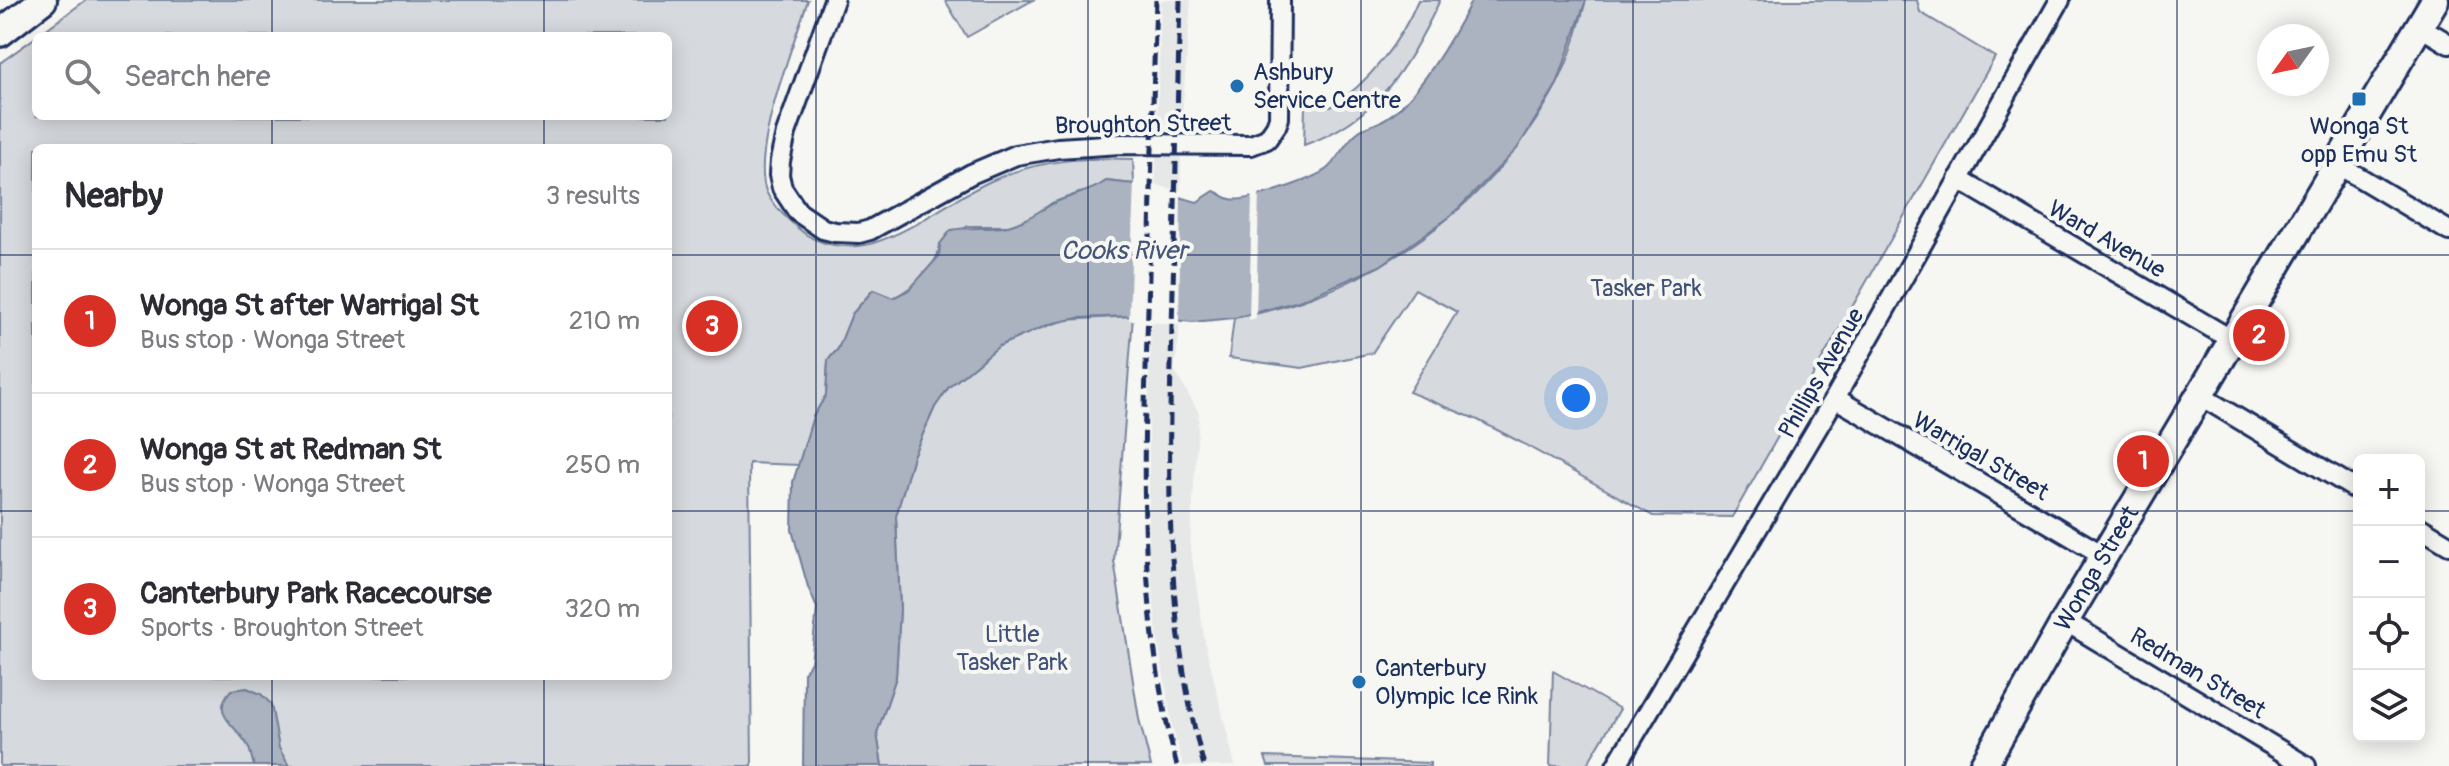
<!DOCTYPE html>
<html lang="en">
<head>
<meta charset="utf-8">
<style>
	body { margin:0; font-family:Pangolin,sans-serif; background:#f2f2f3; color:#2b2b33 }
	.controls { position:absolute; right:24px; bottom:24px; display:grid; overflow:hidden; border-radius:12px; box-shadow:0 4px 20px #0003 }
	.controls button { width:72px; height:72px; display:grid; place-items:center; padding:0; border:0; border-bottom:2px solid #e1e1e2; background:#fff; color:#2b2b33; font:40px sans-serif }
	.compass { position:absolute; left:2257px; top:24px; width:72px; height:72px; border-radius:50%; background:#fff; box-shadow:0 4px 20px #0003; rotate:237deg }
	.you { position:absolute; left:1576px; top:398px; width:28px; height:28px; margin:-20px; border:6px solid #fff; border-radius:50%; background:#1a73e8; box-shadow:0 0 0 12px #1a73e833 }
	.badge { display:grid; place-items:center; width:52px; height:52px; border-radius:50%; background:#d93025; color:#fff; font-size:26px; font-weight:700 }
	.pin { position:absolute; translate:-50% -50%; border:4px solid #fff; box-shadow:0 2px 8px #0006 }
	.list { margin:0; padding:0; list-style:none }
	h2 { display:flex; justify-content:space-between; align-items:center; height:104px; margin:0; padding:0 32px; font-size:34px }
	h2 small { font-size:26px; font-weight:400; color:#7c7c81 }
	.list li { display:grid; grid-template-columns:52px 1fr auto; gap:24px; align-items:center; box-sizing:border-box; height:144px; padding:0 32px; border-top:2px solid #e1e1e2 }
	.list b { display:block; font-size:30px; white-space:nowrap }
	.list p { margin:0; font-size:26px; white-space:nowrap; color:#7c7c81 }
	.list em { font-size:26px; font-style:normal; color:#7c7c81 }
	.icon { flex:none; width:44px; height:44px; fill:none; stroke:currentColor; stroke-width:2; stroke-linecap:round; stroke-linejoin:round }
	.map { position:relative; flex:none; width:2449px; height:766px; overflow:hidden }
	.search { position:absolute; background:#fff; box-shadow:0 4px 20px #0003; left:32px; top:32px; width:640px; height:88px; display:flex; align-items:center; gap:20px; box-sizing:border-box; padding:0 28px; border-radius:12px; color:#7c7c81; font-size:30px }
	.panel { position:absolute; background:#fff; box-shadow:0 4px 20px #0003; left:32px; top:144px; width:640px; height:536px; border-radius:12px }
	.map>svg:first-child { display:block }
</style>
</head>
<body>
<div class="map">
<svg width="2449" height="766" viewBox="0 0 2449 766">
	<rect width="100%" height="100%" fill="#f6f6f2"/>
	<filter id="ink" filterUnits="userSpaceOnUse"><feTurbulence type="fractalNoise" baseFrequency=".0125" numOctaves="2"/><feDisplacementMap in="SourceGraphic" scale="16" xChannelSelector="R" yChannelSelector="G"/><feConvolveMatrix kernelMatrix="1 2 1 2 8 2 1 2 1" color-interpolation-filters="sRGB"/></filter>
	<g filter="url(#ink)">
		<!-- built -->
		<path fill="#e6e7e7" d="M1161 0H1191L1181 127 1179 338 1174 370 1199 413 1190 544 1205 643 1235 766H1183L1172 725 1158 641 1149 554V393Z"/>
		<!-- green -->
		<path fill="#d6d9dd" stroke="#78849e" stroke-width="2" fill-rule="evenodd" d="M86 0H808C794 43 753 145 765 188 769 203 788 219 799 229 817 246 850 250 873 243 916 230 951 199 991 181 1036 160 1084 157 1133 159L1134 184 1106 181 1093 191 1079 193 1052 203 1033 217 1009 226H968L940 244C938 267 913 288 893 298L873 290 852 314 838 349 828 360 826 395 813 417 799 465 749 463 752 766H0V63L36 37V116H668V36H37ZM36 148H668V676H36Z
			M945 0H1033L967 37Z
			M1418 0H1440C1409 66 1377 120 1304 145L1305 105 1331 107C1369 83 1401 41 1418 0Z
			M1586 0H1917L1920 12 1995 57 1732 517 1653 516 1520 442 1478 420 1409 392 1457 312 1415 289 1372 353 1302 368 1229 358 1234 318C1369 295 1492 207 1556 86 1570 60 1578 29 1586 0Z
			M1133 316 1114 561 1139 719 1151 766H882L877 733 896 677 900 609 896 516 913 456 935 407 949 387 977 364 999 346 1021 335 1065 320Z
			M1553 671 1620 709 1586 766H1550Z
			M1265 757 1430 763V766H1268Z"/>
		<!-- water -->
		<path fill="#abb2c0" stroke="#717e99" stroke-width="2" d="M1472 0H1586L1557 84 1517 149 1451 216 1380 266 1299 301 1234 318 1193 322 1133 316 1078 318 1050 324 999 346 949 387 935 407 913 456 896 516 900 609 896 677 877 733 882 766H803L804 673 811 662 817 608 808 587 792 530 793 482 813 417 826 395 828 360 838 349 852 314 873 290 893 298 909 290 939 256 940 244 951 230C970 226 989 230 1008 226 1026 222 1038 211 1054 203 1072 194 1090 193 1106 181L1134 184 1197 202 1214 191C1220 193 1225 198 1230 199 1247 203 1315 179 1328 168 1340 157 1345 141 1359 131 1366 126 1374 125 1381 121 1415 105 1455 33 1472 0Z
			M247 688 261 694 271 704 279 748 289 766H254C252 760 251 752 248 746 237 725 209 715 231 690Z"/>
		<!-- pier -->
		<path fill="#f6f6f2" d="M1134 180 1181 191 1179 325 1129 320Z
			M1259 192 1256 318 1249 320 1252 194Z"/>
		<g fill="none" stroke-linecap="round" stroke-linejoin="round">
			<!-- street casing -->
			<g stroke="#1b2f5e" stroke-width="24">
				<path id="street" d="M834 0 786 133 780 161 779 175 782 188 798 212 823 229 835 232 859 233 870 230 971 174 1016 155 1058 148 1121 144 1251 145 1267 139 1276 126 1279 118 1280 0
					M2419 26 2449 44
					M2337 164 2449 231
					M1958 179 2232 340
					M2199 395 2359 491
					M1835 398 2103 555
					M2419 527 2449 545
					M2065 621 2306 766
					M1616 766 1835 398 2060 0"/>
			</g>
			<!-- secondary casing -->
			<g stroke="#1b2f5e" stroke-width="32">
				<g id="secondary">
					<path d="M0 33 43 0"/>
					<path id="s1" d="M1983 766 2065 621 2435 0"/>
				</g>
			</g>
			<!-- street -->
			<use href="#street" stroke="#f6f6f2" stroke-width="18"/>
			<!-- secondary -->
			<use href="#secondary" stroke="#f6f6f2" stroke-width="26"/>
			<!-- rail -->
			<path stroke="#1b2f5e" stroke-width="5" stroke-dasharray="12 6" stroke-linecap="butt" d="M1156 0C1152 113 1151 226 1147 339 1142 483 1140 625 1177 766
				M1180 0C1177 109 1175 218 1172 327 1168 476 1164 620 1204 766"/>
		</g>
	</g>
	<!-- grid -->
	<path fill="none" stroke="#1b2f5e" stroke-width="2" stroke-opacity="0.55" d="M272 0V36M544 0V36M816 0V766M1088 0V766M1361 0V766M1633 0V766M1905 0V766M2177 0V766M272 116V148M544 116V148M0 255H36M668 255H2449M0 511H36M668 511H2359M2419 511H2449M272 676V766M544 676V766"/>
	<!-- markers -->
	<g fill="#1f6fb2" stroke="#f6f6f2" stroke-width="3">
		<circle cx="1237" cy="86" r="8"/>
		<rect x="2351" y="91" width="16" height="16" rx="4"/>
		<circle cx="1359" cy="682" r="8"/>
	</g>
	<g text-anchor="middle" stroke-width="8" stroke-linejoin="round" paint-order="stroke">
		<!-- poi labels -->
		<g font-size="24" fill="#1b2f5e" stroke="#f6f6f2" text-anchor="start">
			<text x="1253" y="80">Ashbury<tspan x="1253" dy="28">Service Centre</tspan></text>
			<text x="2359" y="134" text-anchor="middle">Wonga St<tspan x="2359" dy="28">opp Emu St</tspan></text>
			<text x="1375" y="676">Canterbury<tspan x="1375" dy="28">Olympic Ice Rink</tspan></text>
		</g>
		<!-- street labels -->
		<g font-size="24" fill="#1b2f5e" stroke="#f6f6f2">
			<text transform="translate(1143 124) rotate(-1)" y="8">Broughton Street</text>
			<text transform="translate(2107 239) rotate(30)" y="8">Ward Avenue</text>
			<text transform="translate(1821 373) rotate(-60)" y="8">Phillips Avenue</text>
			<text transform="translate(1981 456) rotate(30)" y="8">Warrigal Street</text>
			<text dy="8" stroke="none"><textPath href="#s1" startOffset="228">Wonga Street</textPath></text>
			<text transform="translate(2198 673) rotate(31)" y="8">Redman Street</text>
		</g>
		<!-- park labels -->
		<g font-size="24" fill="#405177" stroke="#f6f6f2">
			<text x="1646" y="296">Tasker Park</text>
			<text x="1012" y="642">Little<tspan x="1012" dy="28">Tasker Park</tspan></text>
		</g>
		<!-- water labels -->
		<g font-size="26" font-style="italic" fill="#46567b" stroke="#f6f6f2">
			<text x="1124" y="259">Cooks River</text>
		</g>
	</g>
</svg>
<div class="controls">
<button>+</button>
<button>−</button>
<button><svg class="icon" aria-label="locate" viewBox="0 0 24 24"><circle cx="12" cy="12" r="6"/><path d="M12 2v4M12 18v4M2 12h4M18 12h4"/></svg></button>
<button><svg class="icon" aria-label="layers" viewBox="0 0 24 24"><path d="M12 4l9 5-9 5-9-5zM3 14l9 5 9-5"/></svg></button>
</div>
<svg class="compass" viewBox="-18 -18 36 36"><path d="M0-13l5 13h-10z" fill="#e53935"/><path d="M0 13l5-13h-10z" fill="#7c7c81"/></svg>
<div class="you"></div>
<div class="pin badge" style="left:2143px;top:461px">1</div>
<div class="pin badge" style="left:2259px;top:335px">2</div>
<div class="pin badge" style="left:712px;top:326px">3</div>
<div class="search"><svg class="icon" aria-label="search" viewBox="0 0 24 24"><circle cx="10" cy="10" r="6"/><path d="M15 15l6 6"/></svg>Search here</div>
<section class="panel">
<h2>Nearby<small>3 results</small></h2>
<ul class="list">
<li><span class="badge">1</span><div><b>Wonga St after Warrigal St</b><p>Bus stop · Wonga Street</p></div><em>210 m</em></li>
<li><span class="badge">2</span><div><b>Wonga St at Redman St</b><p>Bus stop · Wonga Street</p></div><em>250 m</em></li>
<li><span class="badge">3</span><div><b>Canterbury Park Racecourse</b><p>Sports · Broughton Street</p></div><em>320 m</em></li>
</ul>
</section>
</div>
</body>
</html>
